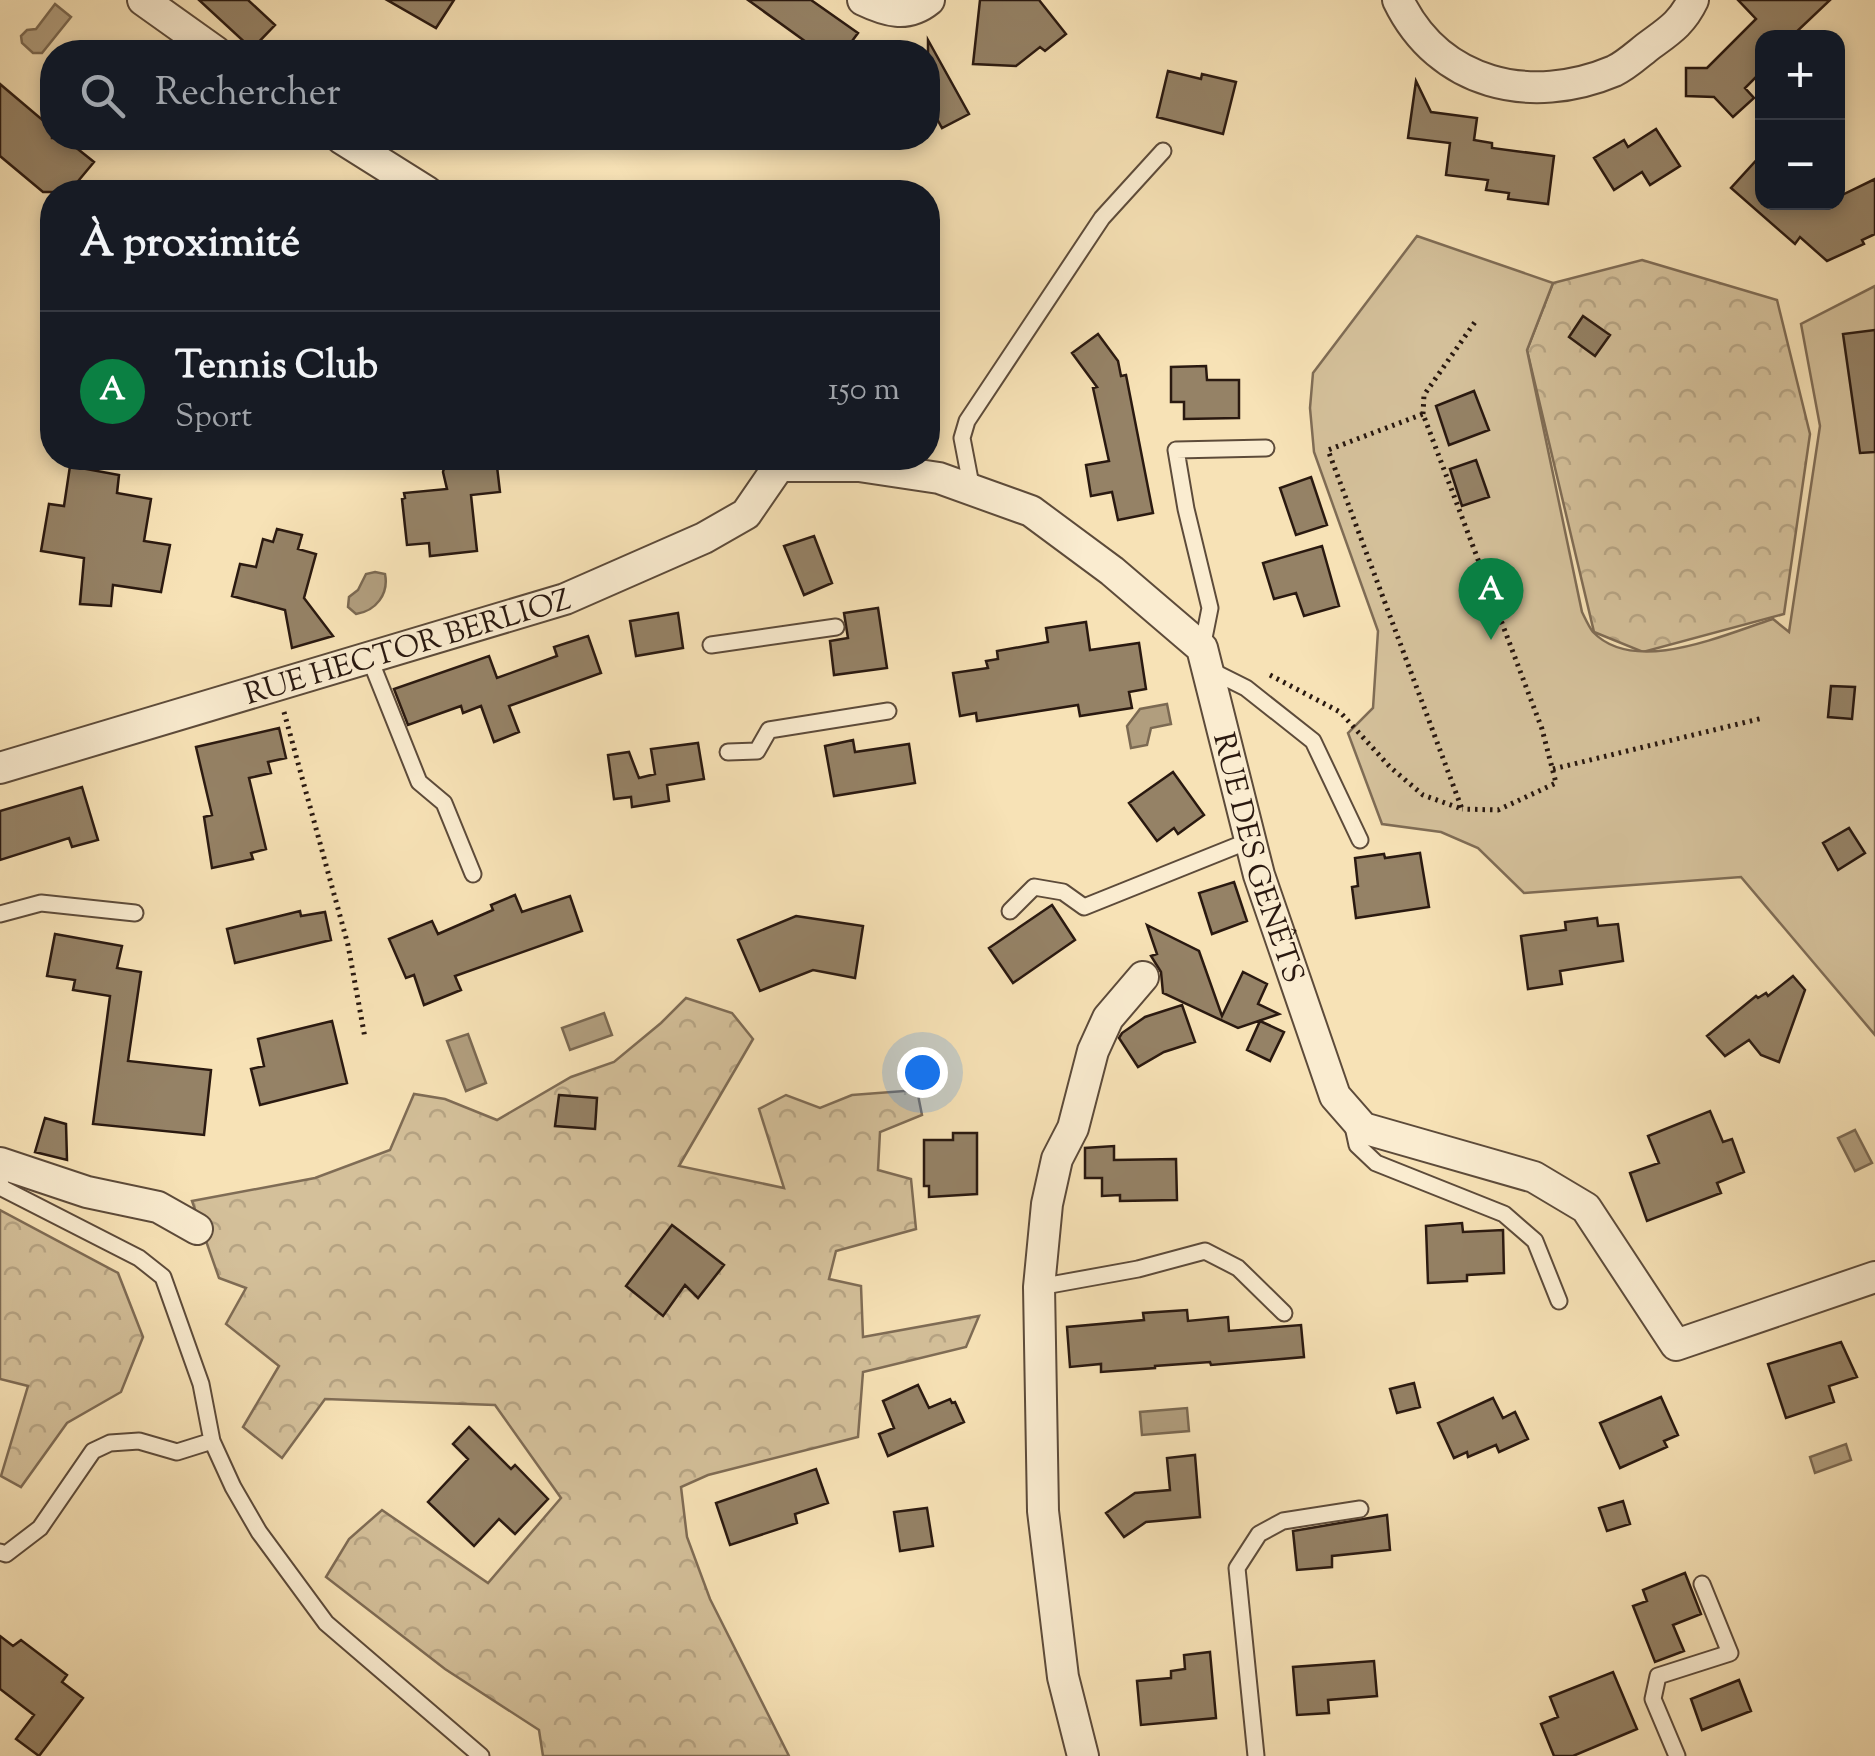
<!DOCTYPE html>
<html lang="fr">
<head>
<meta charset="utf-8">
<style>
	body { margin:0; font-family:"Sorts Mill Goudy",serif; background:#20242c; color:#f1f3f6 }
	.controls { position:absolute; right:30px; top:30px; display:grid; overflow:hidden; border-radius:20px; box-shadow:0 5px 15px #0003 }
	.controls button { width:90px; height:90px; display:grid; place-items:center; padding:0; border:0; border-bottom:2px solid #363941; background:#171b24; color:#f1f3f6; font:50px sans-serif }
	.you { position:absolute; left:922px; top:1072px; width:35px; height:35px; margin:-25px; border:8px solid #fff; border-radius:50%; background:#1a73e8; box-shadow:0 0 0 15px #1a73e833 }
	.badge { display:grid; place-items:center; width:65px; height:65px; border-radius:50%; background:#0b8043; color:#fff; font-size:32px; font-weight:700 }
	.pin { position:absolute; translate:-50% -82px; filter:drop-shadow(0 2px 5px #0008) }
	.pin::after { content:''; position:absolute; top:52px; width:35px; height:30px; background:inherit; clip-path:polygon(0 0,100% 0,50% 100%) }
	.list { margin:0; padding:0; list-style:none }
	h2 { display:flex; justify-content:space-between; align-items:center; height:130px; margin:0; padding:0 40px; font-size:42px }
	h2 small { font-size:32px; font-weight:400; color:#9ea1a6 }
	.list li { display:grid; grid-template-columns:65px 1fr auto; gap:30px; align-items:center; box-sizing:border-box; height:160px; padding:0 40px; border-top:2px solid #363941 }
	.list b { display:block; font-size:38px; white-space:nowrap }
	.list p { margin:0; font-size:32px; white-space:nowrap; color:#9ea1a6 }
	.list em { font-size:32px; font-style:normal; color:#9ea1a6 }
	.icon { flex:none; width:55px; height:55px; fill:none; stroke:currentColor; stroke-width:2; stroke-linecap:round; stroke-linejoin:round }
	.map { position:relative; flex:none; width:1875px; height:1756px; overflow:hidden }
	.search { position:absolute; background:#171b24; box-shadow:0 5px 15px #0003; left:40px; top:40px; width:900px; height:110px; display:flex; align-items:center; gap:25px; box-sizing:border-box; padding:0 35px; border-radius:40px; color:#9ea1a6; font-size:38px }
	.panel { position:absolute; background:#171b24; box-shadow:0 5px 15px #0003; left:40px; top:180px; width:900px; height:290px; border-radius:40px }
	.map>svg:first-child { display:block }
</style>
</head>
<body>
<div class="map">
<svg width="1875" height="1756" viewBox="0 0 1875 1756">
	<defs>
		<pattern id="forest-crowns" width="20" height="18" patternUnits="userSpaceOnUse" patternTransform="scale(2.5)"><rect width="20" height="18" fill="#d4c09a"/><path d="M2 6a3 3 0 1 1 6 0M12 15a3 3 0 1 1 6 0" fill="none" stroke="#b6a484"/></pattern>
	</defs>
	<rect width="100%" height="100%" fill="#f7e2b6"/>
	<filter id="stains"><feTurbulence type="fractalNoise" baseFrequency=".002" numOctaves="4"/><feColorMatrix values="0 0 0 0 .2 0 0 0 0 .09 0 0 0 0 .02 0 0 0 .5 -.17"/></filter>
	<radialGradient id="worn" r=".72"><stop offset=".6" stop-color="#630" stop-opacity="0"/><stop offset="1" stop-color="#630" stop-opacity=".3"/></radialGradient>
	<!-- forest -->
	<path fill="url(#forest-crowns)" stroke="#7f6c55" stroke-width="2.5" d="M1642 260 1777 300 1810 434 1784 614 1643 652 1594 632 1527 350 1553 283Z
		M686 998 732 1013 753 1039 679 1166 784 1188 759 1109 786 1095 820 1108 852 1095 917 1090 922 1115 880 1132 878 1170 911 1179 916 1229 836 1251 829 1279 861 1286 863 1337 979 1316 966 1347 863 1372 858 1437 708 1475 681 1487 687 1537 710 1599 789 1756H543L539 1730 445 1669 326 1577 349 1539 382 1510 488 1583 561 1498 495 1405 325 1399 282 1458 243 1427 279 1366 226 1324 246 1288 219 1278 192 1201 315 1178 390 1150 414 1094 445 1099 497 1120 571 1077 614 1062 661 1023Z
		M0 1210 118 1273 143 1337 121 1392 67 1423 21 1487 1 1476 28 1386 0 1379Z"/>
	<!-- pitch -->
	<path fill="#d4c09a" stroke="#7f6c55" stroke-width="2.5" d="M1417 236 1553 283 1527 350 1582 612C1585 618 1589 627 1593 632 1635 676 1725 634 1773 619L1789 632 1820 426 1801 324 1875 286V1035L1741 877 1524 893 1478 848 1441 832 1382 824 1348 733 1373 708 1378 631 1314 452 1310 408 1313 373Z"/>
	<!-- water -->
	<path fill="#b19e7e" stroke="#7b6952" stroke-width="2.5" d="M55 4 71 17 42 53H33L22 43 21 36 27 30 36 29Z
		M375 572 385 574C389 594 376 611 356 614L348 607 349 597 358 590 366 574Z
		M1167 704 1171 724 1151 728 1147 745 1131 748 1127 726 1140 709Z
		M604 1013 612 1035 570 1050 562 1028Z
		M468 1034 486 1083 466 1091 447 1041Z
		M1855 1130 1872 1163 1855 1171 1838 1138Z
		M1187 1408 1189 1431 1142 1435 1140 1412Z
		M1846 1444 1851 1460 1815 1473 1810 1457Z"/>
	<!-- building -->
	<path fill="#958266" stroke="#2a1910" stroke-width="2.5" d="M199 0H248L275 25 252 49Z
		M387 0H454L436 28Z
		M748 0H811L858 33 844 52H820Z
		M980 0H1039L1066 34 1045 51 1040 47 1016 66 973 64Z
		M1738 0H1830L1790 38H1762V71L1745 88 1754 98 1733 117 1714 97 1686 96V68H1707L1756 19Z
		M928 40 969 114 942 128 937 119 928 124Z
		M1168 71 1201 79 1202 74 1236 82 1223 134 1157 117Z
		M1416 81 1431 112 1477 118 1474 140 1492 143V148L1554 156 1548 204 1508 199 1509 193 1486 190 1488 180 1446 175 1450 143 1408 138Z
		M0 84 52 128V138H64L94 162 69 192H43L0 156Z
		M1656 129 1680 166 1650 185 1642 172 1614 190 1594 158 1624 140 1628 147Z
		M1762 154V202H1838V197L1875 179V234L1862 240 1864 244 1827 261 1800 237 1795 244 1731 188Z
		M1583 316 1610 335 1595 356 1569 337Z
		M1875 330V452L1860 453 1843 334Z
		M1098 334 1118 361 1121 376 1126 375 1153 513 1118 520 1112 492 1091 496 1086 465 1109 461 1093 388 1097 387 1072 353Z
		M1206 366 1207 380H1239V418L1184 419V402H1171V367Z
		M1474 391 1489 430 1449 445 1436 406Z
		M447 458H496L500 492 471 495 477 551 430 556 429 543 407 545 402 499 405 498 404 493 447 489 443 472Z
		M1476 460 1489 497 1462 506 1450 469Z
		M70 466 119 475 117 493 151 499 144 541 170 545 161 592 113 585 111 606 80 604 84 558 41 551 49 504 64 506Z
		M1311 477 1327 525 1296 535 1280 488Z
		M277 529 302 535 298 549 316 554 304 598 333 636 292 648 285 610 232 596 240 564 256 567 263 539 273 542Z
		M814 536 832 583 804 595 784 546Z
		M1322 546 1339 606 1304 616 1296 593 1274 599 1263 563Z
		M878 608 887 668 834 675 830 641 848 638 844 613Z
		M678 613 683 648 636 656 630 621Z
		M1086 622 1090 650 1139 643 1146 689 1129 692 1132 708 1080 716 1078 705 977 721 976 713 960 716 953 673 988 668 986 661 998 659 997 651 1048 642 1046 628Z
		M588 636 601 673 509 706 519 732 494 742 481 706 463 713 461 706 408 725 394 689 489 656 497 678 557 656 554 647Z
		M1831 686 1855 687 1852 719 1828 717Z
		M279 728 286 758 268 762 271 773 249 778 266 849 251 853 253 859 212 868 204 817 212 815 196 747Z
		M853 740 855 752 909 744 915 783 834 796 825 746Z
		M698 743 704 779 667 785 669 801 632 807 631 797 614 799 608 755 629 752 639 778 655 774 651 749Z
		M1173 772 1204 815 1178 834 1174 828 1157 841 1129 803Z
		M82 787 98 840 72 847 69 838 0 860V811Z
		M1849 828 1865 853 1838 870 1823 843Z
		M1420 853 1429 907 1356 918 1352 887 1358 886 1355 858 1384 854 1385 858Z
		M1234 882 1247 921 1212 934 1199 893Z
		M515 895 522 912 570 896 582 931 455 976 461 990 424 1005 414 975 406 978 389 939 432 921 438 934 493 910 491 905Z
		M1052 905 1075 940 1013 983 989 948Z
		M300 911 301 916 325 912 331 940 235 963 227 929Z
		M796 916 863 926 855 978 813 970 760 991 738 940Z
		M1597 918 1598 926 1618 924 1623 961 1560 971 1562 984 1528 989 1521 936 1566 930 1565 922Z
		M1147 925 1199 951 1222 1016 1243 972 1267 984 1258 1004 1279 1014 1238 1028 1163 993 1161 972 1151 956 1157 954Z
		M55 934 122 946 117 968 141 972 128 1061 211 1070 204 1135 93 1124 110 996 73 990 75 980 47 976Z
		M1793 976 1805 990 1779 1062 1761 1055 1749 1040 1725 1056 1707 1036 1756 996 1758 998 1766 993 1768 996Z
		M1182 1005 1195 1042 1164 1052 1138 1067 1119 1038 1122 1033 1145 1017Z
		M332 1021 347 1083 260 1105 251 1069 264 1066 258 1039Z
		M1260 1021 1284 1032 1270 1061 1247 1050Z
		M559 1095 597 1098 595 1129 555 1126Z
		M1710 1111 1723 1142 1732 1139 1744 1172 1717 1183 1721 1193 1647 1221 1630 1173 1659 1163 1648 1136Z
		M45 1118 66 1124 67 1160 35 1152Z
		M953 1133H977V1194L929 1197V1186H924V1140H953Z
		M1114 1146V1160L1176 1159 1177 1200 1120 1201V1195L1102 1196V1178H1085V1148Z
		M1462 1223 1463 1232 1503 1230 1504 1273 1467 1275V1281L1428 1283 1426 1226Z
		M672 1225 724 1265 698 1298 685 1285 663 1316 626 1286Z
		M1187 1310 1188 1321 1228 1317 1229 1331 1301 1325 1304 1357 1211 1365 1210 1362 1155 1366V1368L1101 1372V1364L1070 1367 1067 1327 1144 1320 1143 1313Z
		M1841 1342 1857 1377 1829 1386 1834 1402 1786 1418 1768 1364Z
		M1414 1383 1420 1407 1397 1413 1390 1389Z
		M918 1385 929 1408 950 1399 952 1403 955 1402 964 1422 888 1456 879 1434 894 1428 883 1401Z
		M1661 1397 1678 1435 1664 1441 1667 1447 1620 1468 1600 1423Z
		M1493 1398 1503 1418 1515 1412 1528 1439 1499 1452 1496 1445 1468 1457 1467 1452 1454 1458 1438 1423Z
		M469 1427 511 1469 515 1465 548 1499 515 1534 499 1519 474 1546 428 1502 468 1459 453 1444Z
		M1195 1455 1200 1517 1146 1522 1124 1537 1106 1513 1135 1493 1170 1490 1167 1458Z
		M816 1469 828 1503 795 1514 797 1523 730 1545 716 1503Z
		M1623 1501 1630 1524 1607 1531 1599 1508Z
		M927 1508 933 1546 900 1551 894 1512Z
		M1387 1515 1390 1550 1332 1556V1567L1297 1570 1293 1531Z
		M1685 1573 1701 1614 1673 1625 1684 1651 1655 1662 1633 1606 1647 1601 1643 1590Z
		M0 1636 13 1646 21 1640 67 1675 62 1682 83 1698 39 1756 16 1739 34 1715 0 1689Z
		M1210 1652 1216 1718 1141 1725 1137 1681 1171 1678V1671L1185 1669 1184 1655Z
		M1374 1661 1377 1696 1328 1700 1329 1713 1297 1715 1293 1667Z
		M1613 1672 1637 1729 1573 1756H1554L1541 1724 1558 1717 1550 1697Z
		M1739 1680 1751 1711 1702 1730 1691 1699Z"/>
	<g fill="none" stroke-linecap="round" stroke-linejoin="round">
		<!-- service casing -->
		<g stroke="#5d4b3a" stroke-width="19">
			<path id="service" d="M972 490 962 438 967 421 1102 218 1163 151
				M711 645 836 627
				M1202 648 1210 608 1186 509 1176 450 1266 448
				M369 657 419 782 444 803 473 874
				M1208 669 1246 688 1313 741 1360 840
				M728 752 757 751 769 730 888 711
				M1010 911 1034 887 1063 892 1084 907 1251 840
				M0 914 41 903 135 913
				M1352 1122 1357 1145 1376 1163 1504 1214 1535 1241 1559 1301
				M0 1181 2 1188 139 1258 163 1277 201 1384 212 1441 233 1487 259 1532 326 1623 481 1756
				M1039 1287 1138 1269 1205 1251 1238 1268 1284 1313
				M0 1552 6 1554 40 1528 93 1451 110 1443 139 1441 177 1452 212 1441
				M1256 1756 1237 1568 1259 1534 1283 1521 1360 1509
				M1677 1756 1653 1699 1658 1676 1730 1653 1702 1584"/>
		</g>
		<!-- minor casing -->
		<g stroke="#5d4b3a" stroke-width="34">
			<g id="minor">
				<path d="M143 0 216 52"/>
				<path d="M863 0C886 11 907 18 929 0"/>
				<path d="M1398 0C1439 85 1531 106 1614 71 1625 66 1636 56 1646 48 1667 32 1681 25 1693 0"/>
				<path d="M341 138 427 192"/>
				<path id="s1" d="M779 466H859L939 478 1031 511 1112 571 1202 648 1259 875 1335 1096 1363 1128 1534 1177 1586 1208 1676 1345 1875 1277"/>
				<path id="s2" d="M0 768 565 599 704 538 746 514 779 466"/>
				<path d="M0 1163 87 1192 158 1207 197 1229"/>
				<path d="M1083 1756 1063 1677 1043 1511 1039 1287 1047 1204 1057 1159 1073 1128 1093 1051 1108 1018 1143 977"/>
			</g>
		</g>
		<!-- path -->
		<path stroke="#2a1910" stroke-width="5" stroke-dasharray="2.5 5" stroke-linecap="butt" d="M1423 414 1424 395 1475 322
			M1270 675 1340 712 1390 767 1423 795 1462 809 1328 450 1423 414 1542 729 1556 783 1498 810 1462 809
			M284 712 348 945 365 1038
			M1553 769 1763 718"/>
		<!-- service -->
		<use href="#service" stroke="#faecd0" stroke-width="15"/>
		<!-- minor -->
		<use href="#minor" stroke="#faecd0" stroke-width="30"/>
	</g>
	<g text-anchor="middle" stroke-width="8" stroke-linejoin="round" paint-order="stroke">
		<!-- street labels -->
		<g font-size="30" fill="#2a1910" stroke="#faecd0">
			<text dy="10" stroke="none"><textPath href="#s2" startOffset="425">RUE HECTOR BERLIOZ</textPath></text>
			<text dy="10" stroke="none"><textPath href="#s1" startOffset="695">RUE DES GENÊTS</textPath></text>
		</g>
	</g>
	<rect width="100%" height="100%" filter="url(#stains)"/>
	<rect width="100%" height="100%" fill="url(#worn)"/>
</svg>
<div class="controls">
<button>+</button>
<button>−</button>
</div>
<div class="you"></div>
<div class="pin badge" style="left:1491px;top:640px">A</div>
<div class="search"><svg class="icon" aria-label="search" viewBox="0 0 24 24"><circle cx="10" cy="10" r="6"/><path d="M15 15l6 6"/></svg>Rechercher</div>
<section class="panel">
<h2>À proximité<small></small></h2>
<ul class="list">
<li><span class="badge">A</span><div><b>Tennis Club</b><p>Sport</p></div><em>150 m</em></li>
</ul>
</section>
</div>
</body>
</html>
